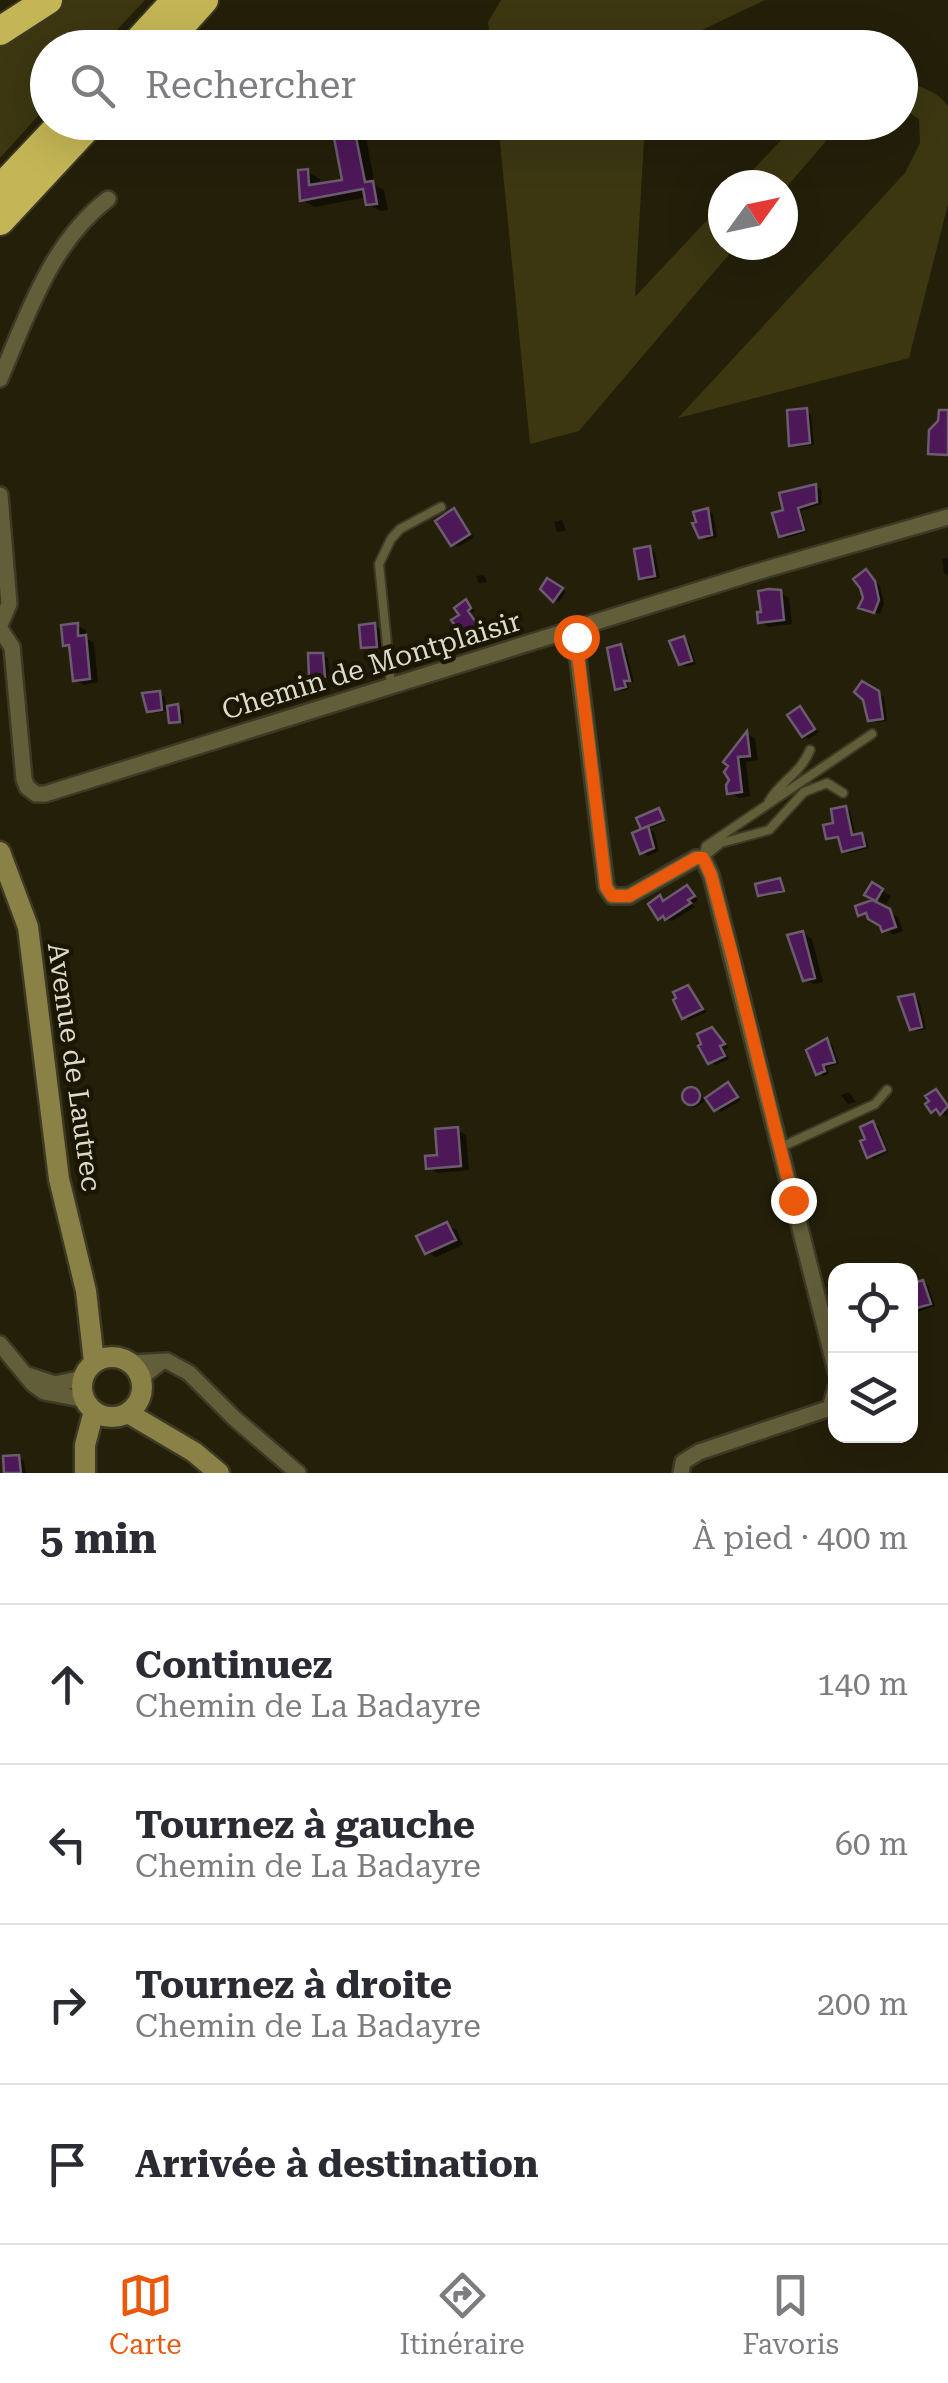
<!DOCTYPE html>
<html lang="fr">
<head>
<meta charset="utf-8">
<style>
	body { margin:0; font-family:"Roboto Serif",serif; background:#f2f2f3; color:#2b2b33 }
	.controls { position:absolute; right:30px; bottom:30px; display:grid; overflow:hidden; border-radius:20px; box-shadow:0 10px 40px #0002 }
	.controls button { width:90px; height:90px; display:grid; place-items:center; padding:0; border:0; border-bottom:2px solid #e1e1e2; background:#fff; color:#2b2b33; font:50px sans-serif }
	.compass { position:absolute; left:708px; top:170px; width:90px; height:90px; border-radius:50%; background:#fff; box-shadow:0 10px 40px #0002; rotate:57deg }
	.stop { position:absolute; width:30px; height:30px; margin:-22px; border:8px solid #ea580c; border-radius:50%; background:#fff }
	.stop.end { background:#ea580c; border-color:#fff; box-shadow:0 2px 10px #0008 }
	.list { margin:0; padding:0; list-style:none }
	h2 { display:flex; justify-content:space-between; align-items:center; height:130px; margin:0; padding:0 40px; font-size:42px }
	h2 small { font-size:32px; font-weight:400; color:#7c7c81 }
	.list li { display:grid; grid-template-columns:65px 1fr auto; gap:30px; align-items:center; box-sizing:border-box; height:160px; padding:0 40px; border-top:2px solid #e1e1e2 }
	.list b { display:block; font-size:38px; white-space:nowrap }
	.list p { margin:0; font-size:32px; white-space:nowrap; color:#7c7c81 }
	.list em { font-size:32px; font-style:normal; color:#7c7c81 }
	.icon { flex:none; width:55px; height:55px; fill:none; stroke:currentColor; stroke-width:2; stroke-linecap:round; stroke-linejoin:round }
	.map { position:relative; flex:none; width:948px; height:1473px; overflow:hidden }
	.search { position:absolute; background:#fff; box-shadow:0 10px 40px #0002; left:30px; right:30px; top:30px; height:110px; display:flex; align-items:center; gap:25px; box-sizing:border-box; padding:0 35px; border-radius:55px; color:#7c7c81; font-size:38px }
	.sheet { height:770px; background:#fff }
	nav { display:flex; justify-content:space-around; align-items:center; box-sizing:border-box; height:140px; border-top:2px solid #e1e1e2; background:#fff; font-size:28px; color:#7c7c81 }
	nav a { display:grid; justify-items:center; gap:5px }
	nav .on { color:#ea580c }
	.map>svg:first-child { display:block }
</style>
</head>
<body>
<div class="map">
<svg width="948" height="1473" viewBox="0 0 948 1473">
	<rect width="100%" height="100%" fill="#231f09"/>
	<!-- green -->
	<path fill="#3c3711" d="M65 0H145L101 47 48 48 47 106 0 158V43L20 34Z
		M501 0H765L666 47H491L488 22Z
		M901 81C917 85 938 91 948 106V204L909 358 678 418 905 173 920 143 919 119 901 107Z
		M798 122 850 123 833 133 783 191V185H739Z
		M498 123H645L635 297 723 203V245H737L579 431 530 444Z"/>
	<!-- shadow -->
	<path fill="#0007" d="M334 122H363L375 185 384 190 388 210 380 211 368 204 367 197 315 207 302 200 308 172 320 179V186L345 182Z
		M806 411 811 414 814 445 796 447 791 444Z
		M816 487 821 489 822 504 801 511 807 532 786 538 781 535 786 511Z
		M454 511 474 537 459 547 453 544Z
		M707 511 713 514 717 537 707 540 701 537Z
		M562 520 566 531 557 532 554 522Z
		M649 549 655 552 660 578 647 581 642 578Z
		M948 558V575L944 573 942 559Z
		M866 572 880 586 884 604 880 614 867 610Z
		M476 576 484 575 487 582 479 583Z
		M548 581 566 592 559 602 545 593Z
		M780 593 789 598 792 624 769 627 760 622Z
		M466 602 475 611 471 614 485 635 475 643 470 640 462 616Z
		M77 625 86 630V638L94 643 98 682 84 685 75 680 72 648 65 644Z
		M374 625 380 629 382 649 369 650 363 647Z
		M684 639 689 642 696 664 686 667 681 664Z
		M621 647 626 650 634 682 628 683 629 689 622 691 617 688Z
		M323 655 328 658 330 679H317L312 676Z
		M863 684 884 697 887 721 876 722 870 719Z
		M159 694 165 697 166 709 183 710 184 724 171 722 170 711 155 713 149 710Z
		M800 709 819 732 809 739 803 736Z
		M747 734 755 739 758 760 746 762 750 796 739 798 729 792 732 780 727 772Z
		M845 808 850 811 856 837 866 838 869 848 849 853 844 850 841 839 828 837Z
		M659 811 666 822 649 829 654 832 659 851 648 856 642 852 647 830 643 827Z
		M780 880 786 892 764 897 760 894Z
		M872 885 891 896 886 904 867 894Z
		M687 888 698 900 692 904 695 907 672 921 660 918V898L666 902Z
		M872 903 898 917 903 931 893 935 883 925 860 914Z
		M803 933 812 939 823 982 814 984 805 979Z
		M688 988 707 1012 689 1020 684 1017Z
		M913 996 919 1000 926 1029 917 1031 912 1028Z
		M712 1030 729 1047 724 1049 729 1059 716 1065 710 1062Z
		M827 1041 832 1044 839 1064 827 1067 829 1074 823 1076 818 1073Z
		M728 1085 741 1100 721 1112 716 1109Z
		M694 1088 705 1101 694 1108 683 1096Z
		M849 1092 856 1102 848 1104 841 1095Z
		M936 1092 948 1104 947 1116 933 1111Z
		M873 1124 878 1126 888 1152 874 1159 869 1156Z
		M457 1130 466 1135 469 1170 438 1173 429 1168 440 1158Z
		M447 1225 457 1230 463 1245 436 1257 427 1252Z
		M923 1282 928 1285 935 1306 915 1313 910 1310Z
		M18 1457 24 1461 26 1473H7Z"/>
	<!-- building -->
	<path fill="#4d1857" stroke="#6c5b6f" stroke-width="2.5" d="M331 122H353L365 182 373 181 377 204 366 205 363 189 300 201 298 170 308 169 309 185 342 180Z
		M807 408 810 443 789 446 787 410Z
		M939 410H948V455L928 454 929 430 938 421Z
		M816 484 817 502 798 508 804 530 779 537 772 513 783 510 779 493Z
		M454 508 470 534 451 546 435 521Z
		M708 508 712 535 699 538 692 523 696 522 693 512Z
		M650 546 655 576 639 579 634 549Z
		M866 569 875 581 879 600 874 613 858 608 863 598 860 588 853 579Z
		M547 578 563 588 553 602 540 589Z
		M769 589 781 590 784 620 758 623 757 612H761L758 591Z
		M466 599 471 608 468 611 482 631 468 642 451 620 459 615 454 608Z
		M78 623V636L86 635 90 679 73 681 69 645 63 646 61 625Z
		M375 623 377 647 361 648 359 625Z
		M684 636 692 661 679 665 669 641Z
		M621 644 630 681H624L626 687 615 690 607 648Z
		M308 653H323L325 677H309Z
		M862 681 879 691 883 719 868 721 863 700 854 692Z
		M160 691 162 710 147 712 142 693Z
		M178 704 180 722 169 723 167 706Z
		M800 706 815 729 802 737 787 715Z
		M747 731 750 756 738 757 742 792 727 794 726 785 729 780 724 772 728 766 723 762Z
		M846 806 852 835 862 833 865 846 842 852 838 837 826 839 823 825 833 823 831 809Z
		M659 808 664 820 641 829 636 818Z
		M648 826 654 848 640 854 632 833Z
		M780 878 784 891 758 896 755 884Z
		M872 882 883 889 876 901 864 895Z
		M687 885 695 896 688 900 691 903 665 920 663 916 658 920 648 904 660 895 663 901Z
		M872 900 890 909 896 927 882 932 880 926 868 919 866 913 858 916 855 906Z
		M803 931 815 978 803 981 787 935Z
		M688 985 703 1009 682 1019 673 1000 676 998 673 992Z
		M914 994 922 1027 910 1030 898 997Z
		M712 1027 725 1044 720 1046 725 1056 708 1064 698 1046 701 1044 697 1034Z
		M827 1038 835 1062 823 1065 825 1071 816 1075 806 1050Z
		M728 1082 738 1097 714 1111 705 1098Z
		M682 1096a9 9 0 1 1 18 0a9 9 0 1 1-18 0Z
		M936 1089 948 1106 940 1115 936 1109 931 1113 925 1104 929 1101 925 1096Z
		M873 1121 885 1150 867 1158 860 1141 865 1139 860 1127Z
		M458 1127 461 1166 426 1169 425 1156 437 1155 435 1129Z
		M447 1222 456 1240 425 1254 416 1236Z
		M923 1280 931 1304 910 1310V1284Z
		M19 1455 21 1473H4L3 1456Z"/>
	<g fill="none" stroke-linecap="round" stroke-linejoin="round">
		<!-- lane casing -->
		<g stroke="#3d3924" stroke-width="12">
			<path id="lane" d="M391 685 379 564 391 539 400 529 441 507
				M769 801C781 781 801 773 810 750
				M703 858 706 846 872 734
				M703 858 721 843 769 830 804 792 827 783 843 793
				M779 1148 875 1104 887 1090"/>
		</g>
		<!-- street casing -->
		<g stroke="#3d3924" stroke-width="20">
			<path id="street" d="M0 379C27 316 51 242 108 199
				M0 495 9 604 0 625
				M574 628 606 887 612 896H629L696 858H703L711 875 836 1371
				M0 629 12 647 24 779 27 787 36 794H45L753 573 948 517
				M0 1344 33 1384 44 1392 86 1400
				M131 1363 167 1361 189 1373 234 1418 298 1473
				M28 1375 55 1384 83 1378
				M141 1378 161 1362
				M681 1473 683 1462 699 1452 830 1408 836 1388"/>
		</g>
		<!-- secondary casing -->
		<g stroke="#3d3924" stroke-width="25">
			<path id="secondary" d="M0 852 28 927 59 1179 86 1291 94 1362
				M82 1387a30 30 0 1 1 60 0a30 30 0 1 1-60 0Z
				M128 1413 194 1452 219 1473
				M85 1473V1445L94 1411"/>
		</g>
		<!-- highway casing -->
		<g stroke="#3d3924" stroke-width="32">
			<path id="highway" d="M0 31 48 0
				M132 48 176 0
				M161 48 204 0
				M0 189 63 122
				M0 221 92 122"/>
		</g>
		<!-- lane -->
		<use href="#lane" stroke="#635e3a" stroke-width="8"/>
		<!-- street -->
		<use href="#street" stroke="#635e3a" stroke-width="15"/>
		<!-- secondary -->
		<use href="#secondary" stroke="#8a8146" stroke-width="20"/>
		<!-- highway -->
		<use href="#highway" stroke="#c4b656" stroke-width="28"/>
	</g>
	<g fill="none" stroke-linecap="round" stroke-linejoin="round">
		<!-- route -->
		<path stroke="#ea580c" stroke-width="12" d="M576 637 606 887 612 896H629L696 858H703L711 875 733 958 793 1200"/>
	</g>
	<g text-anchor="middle" stroke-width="9" stroke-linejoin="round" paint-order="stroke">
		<!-- street labels -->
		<g font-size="28" fill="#dcdacd" stroke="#191602">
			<text transform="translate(371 665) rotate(-17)" y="10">Chemin de Montplaisir</text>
			<text transform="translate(75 1067) rotate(82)" y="10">Avenue de Lautrec</text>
		</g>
	</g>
</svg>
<div class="controls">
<button><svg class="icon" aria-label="locate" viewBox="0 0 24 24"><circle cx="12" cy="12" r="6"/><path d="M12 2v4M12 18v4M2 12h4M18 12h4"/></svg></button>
<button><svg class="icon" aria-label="layers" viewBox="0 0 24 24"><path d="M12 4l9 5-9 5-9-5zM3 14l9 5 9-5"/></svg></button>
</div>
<svg class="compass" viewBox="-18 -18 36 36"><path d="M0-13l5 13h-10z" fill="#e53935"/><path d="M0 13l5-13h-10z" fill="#7c7c81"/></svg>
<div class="stop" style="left:576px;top:637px"></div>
<div class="stop end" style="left:793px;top:1200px"></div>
<div class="search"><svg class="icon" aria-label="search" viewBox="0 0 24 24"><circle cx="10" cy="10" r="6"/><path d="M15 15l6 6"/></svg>Rechercher</div>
</div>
<section class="sheet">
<h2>5 min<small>À pied · 400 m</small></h2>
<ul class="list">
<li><svg class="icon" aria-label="ahead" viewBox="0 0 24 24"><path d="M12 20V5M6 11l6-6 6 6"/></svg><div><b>Continuez</b><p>Chemin de La Badayre</p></div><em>140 m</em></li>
<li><svg class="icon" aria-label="left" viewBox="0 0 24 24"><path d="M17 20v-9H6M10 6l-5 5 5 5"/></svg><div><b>Tournez à gauche</b><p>Chemin de La Badayre</p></div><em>60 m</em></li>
<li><svg class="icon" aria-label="right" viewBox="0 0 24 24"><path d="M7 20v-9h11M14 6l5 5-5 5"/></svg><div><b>Tournez à droite</b><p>Chemin de La Badayre</p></div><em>200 m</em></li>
<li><svg class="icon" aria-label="arrive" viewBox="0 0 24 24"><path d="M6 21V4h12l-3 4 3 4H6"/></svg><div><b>Arrivée à destination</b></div></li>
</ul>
</section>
<nav>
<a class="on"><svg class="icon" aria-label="map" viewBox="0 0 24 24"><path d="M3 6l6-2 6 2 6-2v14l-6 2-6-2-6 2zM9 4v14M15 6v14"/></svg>Carte</a>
<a><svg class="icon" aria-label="directions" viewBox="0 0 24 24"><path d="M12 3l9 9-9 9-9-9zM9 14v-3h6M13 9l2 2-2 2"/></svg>Itinéraire</a>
<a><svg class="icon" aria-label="saved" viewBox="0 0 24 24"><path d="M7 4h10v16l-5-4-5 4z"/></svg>Favoris</a>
</nav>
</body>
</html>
